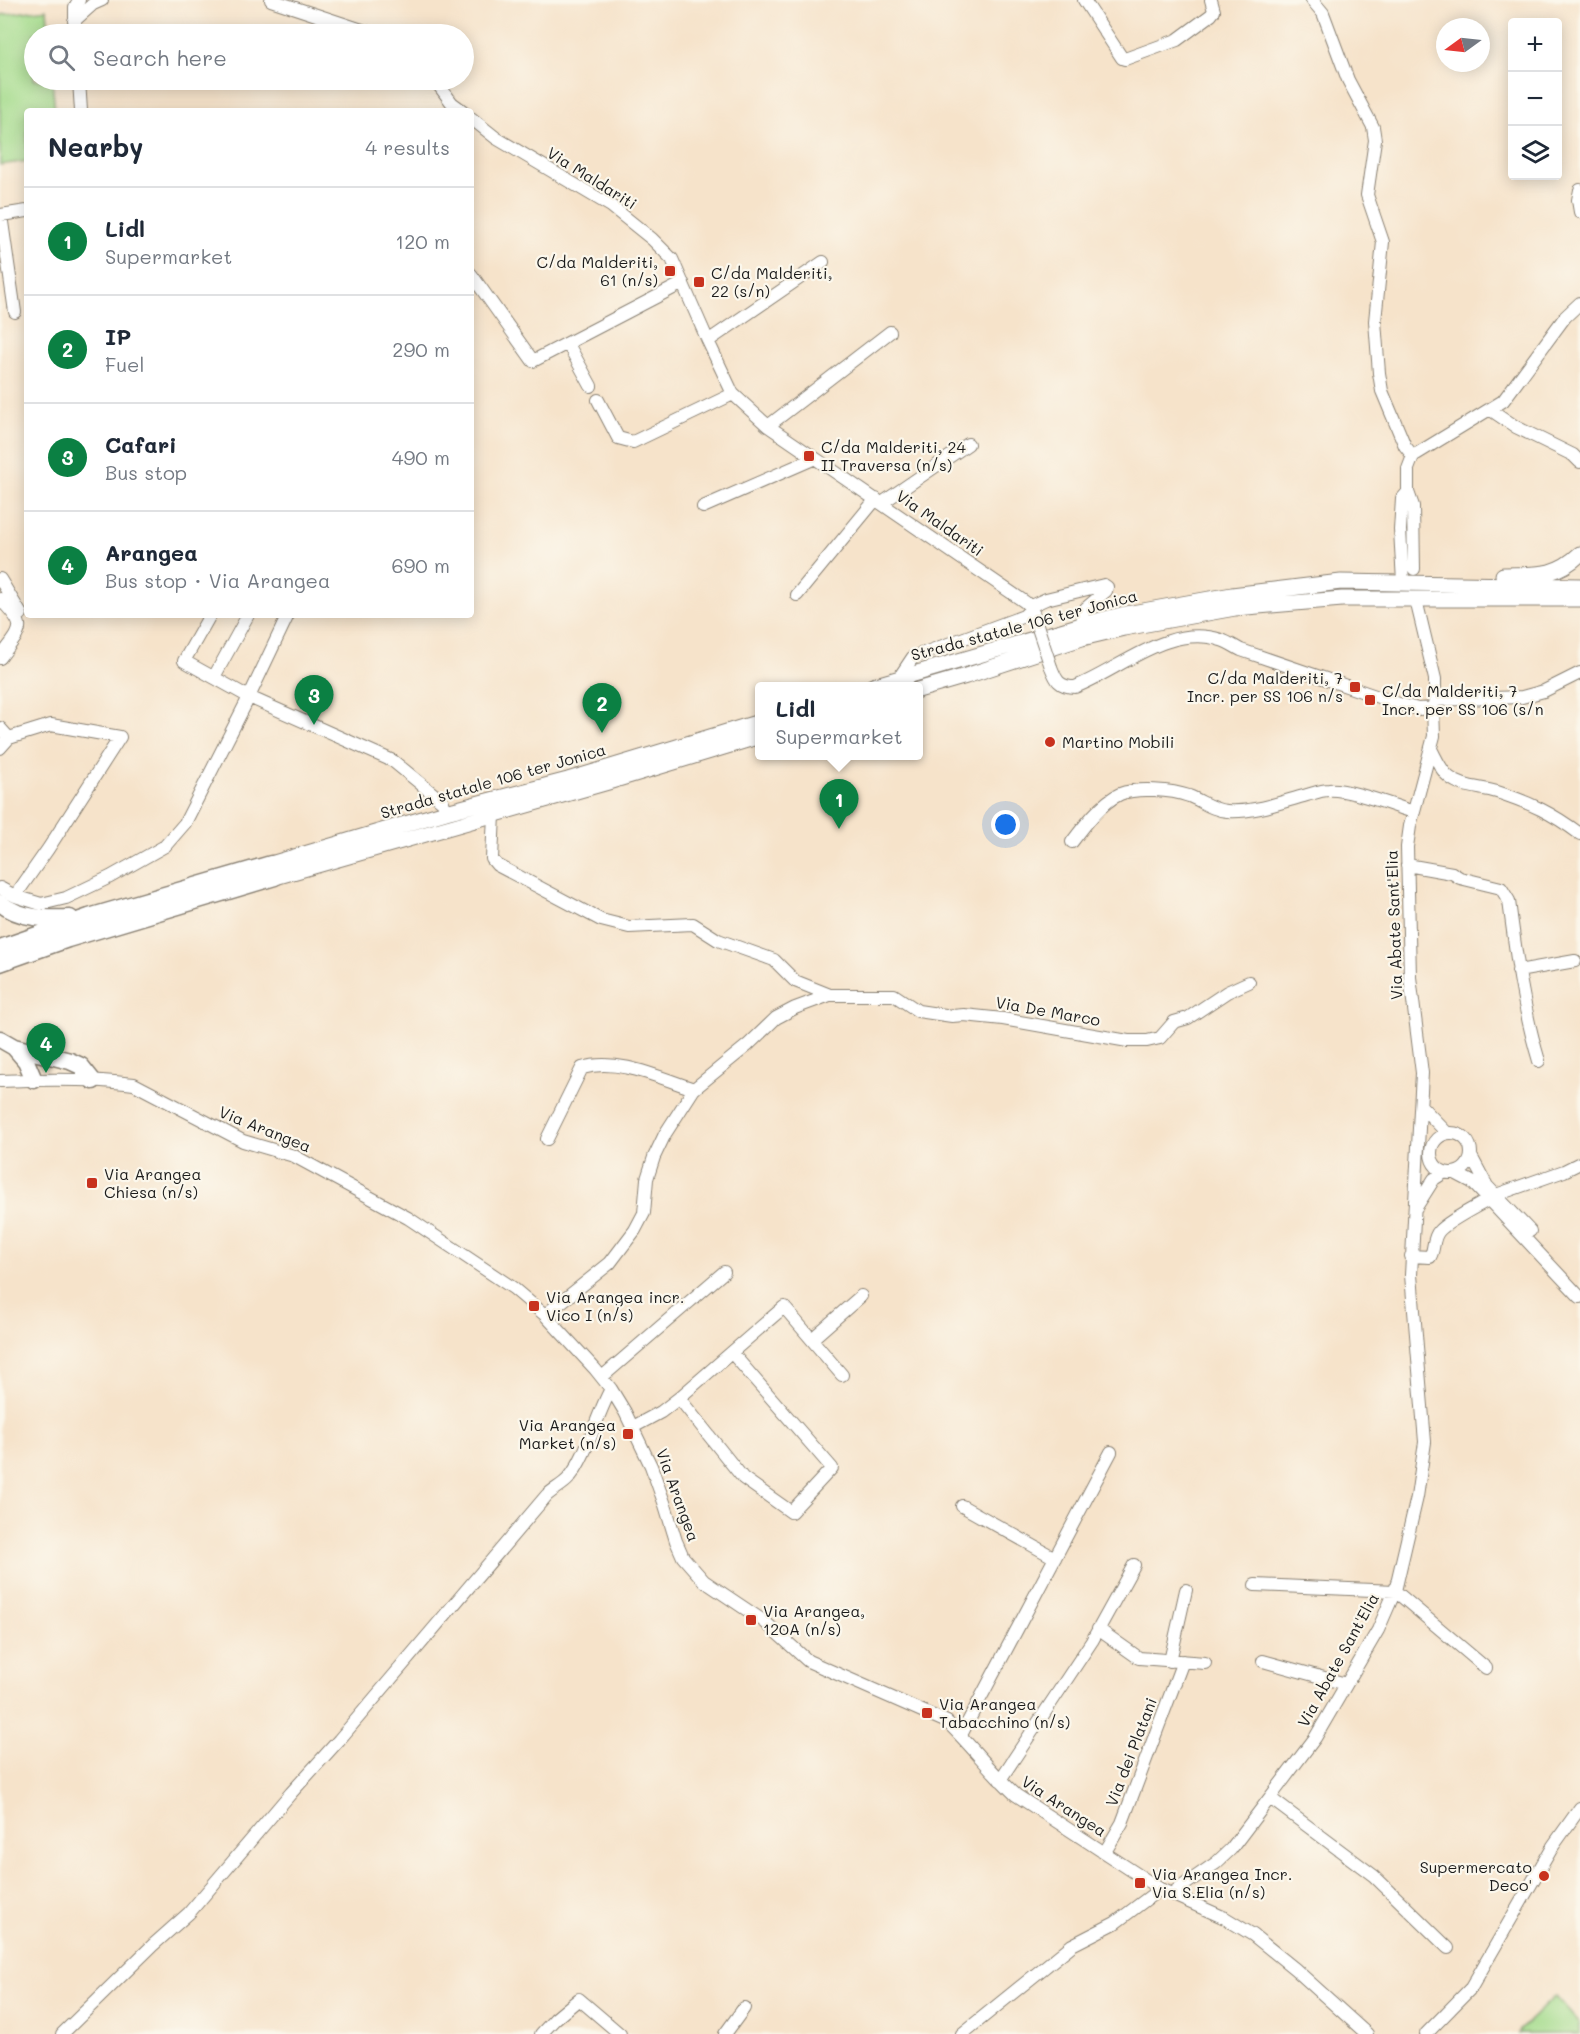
<!DOCTYPE html>
<html lang="en">
<head>
<meta charset="utf-8">
<style>
	body { margin:0; font-family:Mali,sans-serif; background:#f2f2f3; color:#1f2937 }
	.controls { position:absolute; right:18px; top:18px; display:grid; overflow:hidden; border-radius:6px; box-shadow:0 3px 15px #0003 }
	.controls button { width:54px; height:54px; display:grid; place-items:center; padding:0; border:0; border-bottom:2px solid #e0e1e3; background:#fff; color:#1f2937; font:30px sans-serif }
	.compass { position:absolute; left:1436px; top:18px; width:54px; height:54px; border-radius:50%; background:#fff; box-shadow:0 3px 15px #0003; rotate:255deg }
	.you { position:absolute; left:1006px; top:825px; width:21px; height:21px; margin:-15px; border:4px solid #fff; border-radius:50%; background:#1a73e8; box-shadow:0 0 0 9px #1a73e833 }
	.badge { display:grid; place-items:center; width:39px; height:39px; border-radius:50%; background:#0b8043; color:#fff; font-size:20px; font-weight:700 }
	.pin { position:absolute; translate:-50% -50px; filter:drop-shadow(0 2px 3px #0008) }
	.pin::after { content:''; position:absolute; top:32px; width:21px; height:18px; background:inherit; clip-path:polygon(0 0,100% 0,50% 100%) }
	.popup { position:absolute; left:755px; top:682px; width:168px; height:78px; box-sizing:border-box; display:grid; place-content:center; border-radius:6px; background:#fff; filter:drop-shadow(0 2px 4px #0005); font-size:20px; white-space:nowrap; color:#747a83 }
	.popup b { font-size:22px; color:#1f2937 }
	.popup::after { content:''; position:absolute; left:50%; top:100%; margin-left:-12px; border:12px solid transparent; border-top-color:#fff }
	.list { margin:0; padding:0; list-style:none }
	h2 { display:flex; justify-content:space-between; align-items:center; height:78px; margin:0; padding:0 24px; font-size:26px }
	h2 small { font-size:20px; font-weight:400; color:#747a83 }
	.list li { display:grid; grid-template-columns:39px 1fr auto; gap:18px; align-items:center; box-sizing:border-box; height:108px; padding:0 24px; border-top:2px solid #e0e1e3 }
	.list b { display:block; font-size:22px; white-space:nowrap }
	.list p { margin:0; font-size:20px; white-space:nowrap; color:#747a83 }
	.list em { font-size:20px; font-style:normal; color:#747a83 }
	.icon { flex:none; width:33px; height:33px; fill:none; stroke:currentColor; stroke-width:2; stroke-linecap:round; stroke-linejoin:round }
	.map { position:relative; flex:none; width:1580px; height:2034px; overflow:hidden }
	.search { position:absolute; background:#fff; box-shadow:0 3px 15px #0003; left:24px; top:24px; width:450px; height:66px; display:flex; align-items:center; gap:15px; box-sizing:border-box; padding:0 21px; border-radius:33px; color:#747a83; font-size:22px }
	.panel { position:absolute; background:#fff; box-shadow:0 3px 15px #0003; left:24px; top:108px; width:450px; height:510px; border-radius:6px }
	.map>svg:first-child { display:block }
</style>
</head>
<body>
<div class="map">
<svg width="1580" height="2034" viewBox="0 0 1580 2034">
	<rect width="100%" height="100%" fill="#fbf7ec"/>
	<filter id="ink" filterUnits="userSpaceOnUse"><feTurbulence type="fractalNoise" baseFrequency=".0167" numOctaves="2"/><feDisplacementMap in="SourceGraphic" scale="12" xChannelSelector="R" yChannelSelector="G"/><feConvolveMatrix kernelMatrix="1 2 1 2 8 2 1 2 1" color-interpolation-filters="sRGB"/></filter>
	<filter id="wash" filterUnits="userSpaceOnUse"><feTurbulence type="fractalNoise" baseFrequency=".008" numOctaves="4" result="noise"/><feDisplacementMap in="SourceGraphic" scale="24" xChannelSelector="R" yChannelSelector="G"/><feGaussianBlur stdDeviation="1.35" result="paint"/><feColorMatrix in="noise" values="0 0 0 0 0 0 0 0 0 0 0 0 0 0 0 0 0 1.4 0 .05"/><feComposite in="paint" operator="in"/></filter>
	<g filter="url(#wash)">
		<rect width="100%" height="100%" fill="#f6e3ca"/>
		<!-- green -->
		<path fill="#a4db8c" stroke="#607c54" stroke-width="1.5" d="M47 9 49 34H34V80H52L55 111H27V161L0 165V15Z
			M1555 1996 1580 2024V2034H1519L1520 2030Z"/>
	</g>
	<g filter="url(#ink)">
		<g fill="none" stroke-linecap="round" stroke-linejoin="round">
			<!-- minor casing -->
			<g stroke="#898073" stroke-width="14">
				<path id="minor" d="M271 0 374 34
					M1084 0 1122 58 1125 59 1177 40 1211 15 1214 11 1211 0
					M1312 0 1323 13 1348 80 1373 127 1375 140 1367 195 1383 242 1375 321 1379 373 1382 391 1405 446 1413 456
					M74 21 93 4 102 0
					M75 34V7L79 0
					M79 80 81 111
					M435 80 452 103 463 111
					M471 118 496 138 611 206 652 239 672 259 708 341 733 394 768 426 1025 602 1032 609 1035 619
					M1580 190 1578 200 1580 212
					M471 274 533 361 683 283
					M15 312 1 215 27 211
					M708 341 823 262
					M568 344 591 386
					M598 400 618 438 633 442 733 394
					M1491 410 1516 427 1573 455 1580 462
					M768 426 890 332
					M1413 456 1503 401 1565 317 1580 303
					M1413 456 1408 469V492L1413 506 1414 569
					M882 503 968 444
					M703 507 813 459
					M0 579 21 614
					M1403 582 1400 530 1402 499 1408 492
					M797 595 876 499
					M0 599C28 628 23 627 0 658
					M210 615 184 661 249 697 393 761 443 802 446 812
					M1051 667C1056 680 1059 687 1075 687 1121 669 1168 623 1221 640 1228 642 1235 647 1241 650L1399 704 1418 709 1433 708
					M214 677 248 615
					M899 678 913 657 1024 616 1035 604 1046 599 1104 585 1107 587 1106 591 1086 608 1082 615 1085 624
					M1435 700 1522 697 1544 691 1580 673
					M0 728 9 738
					M0 748 9 738 51 725 120 737 48 849 15 896
					M1431 749C1436 758 1441 771 1449 777 1462 788 1481 787 1497 792 1531 803 1552 813 1580 834
					M494 814 492 859 497 865 601 920 629 927 693 924 718 940 774 960 795 981 830 995
					M1072 842C1084 826 1102 802 1120 794 1137 787 1172 790 1189 796 1202 801 1212 810 1227 811 1254 813 1281 802 1307 795 1314 793 1322 790 1329 790 1347 788 1394 806 1414 812
					M1407 865 1452 873 1460 878 1501 888 1509 901C1516 955 1523 1008 1539 1061
					M0 888 15 896 41 904 66 898 110 877 165 846 185 823 249 697 288 615
					M1518 971 1575 961
					M0 1081C44 1079 90 1078 134 1084L243 1141 294 1156 408 1218 513 1288 545 1315 595 1369 611 1389 625 1412 651 1466 665 1505 676 1541 683 1557 704 1581 765 1622 808 1661 947 1722C971 1745 991 1772 1016 1795L1160 1889 1225 1918 1253 1935 1295 1969 1367 2034
					M1421 1106 1447 1133
					M1431 1153a20 20 0 1 1 40 0a20 20 0 1 1-40 0Z
					M547 1139 582 1068C618 1057 660 1078 694 1089
					M1471 1156 1487 1186 1530 1231
					M1455 1173 1472 1182 1580 1297
					M1496 1195 1564 1171 1580 1163
					M1415 1209 1434 1179 1445 1172
					M1411 1256 1430 1257C1435 1249 1432 1239 1439 1231 1448 1221 1476 1207 1488 1200
					M545 1315 610 1263 635 1230 644 1213 647 1179 654 1157 665 1134 694 1089 748 1045 776 1018 795 1008 830 995H894L918 1011 952 1016 964 1015 1003 1019 1128 1041H1147L1160 1038 1174 1022 1188 1018 1227 992 1249 982
					M812 1339 861 1296
					M602 1377 724 1272
					M679 1398 743 1478 791 1512 832 1468 732 1353
					M633 1427 661 1412 679 1398 784 1307 842 1375
					M962 1506 1055 1558
					M1255 1585 1395 1591 1486 1668
					M1098 1629 1139 1658 1205 1663
					M1170 1661 1186 1590
					M1263 1661 1346 1684
					M961 1735 1111 1452
					M1000 1780 1092 1641 1134 1565
					M1270 1798 1374 1876 1448 1948
					M1105 1852 1122 1823 1183 1661
					M1171 1894 1216 1863 1231 1849 1315 1738 1378 1630 1395 1591 1417 1497 1425 1442 1411 1275 1422 1073 1410 977 1407 847 1410 826 1434 736 1433 708 1435 700V679L1417 604
					M62 2034 153 1945 189 1913 291 1793 339 1740 547 1495C554 1489 563 1485 569 1478 587 1456 596 1416 611 1389
					M541 2034 555 2019 579 1999 620 2034
					M725 2034 744 2008
					M962 2034 1072 1945 1115 1923 1160 1889
					M1426 2034 1471 1988 1553 1846 1580 1808"/>
			</g>
			<!-- major casing -->
			<g stroke="#898073" stroke-width="17">
				<path id="major" d="M1503 575C1535 574 1555 578 1580 554
					M873 686 1085 624 1121 615 1232 595 1341 582 1580 586
					M918 690 966 676 1082 638 1124 628 1235 608 1342 599H1580
					M271 864 446 812 568 780 760 722
					M275 877 608 782 760 736"/>
			</g>
			<!-- highway casing -->
			<g stroke="#898073" stroke-width="19">
				<path id="highway" d="M0 903C20 919 46 919 70 918
					M0 948 89 917 271 864
					M0 963 68 939 275 877
					M0 1039 14 1047 70 1061 81 1066 93 1081
					M14 1047 26 1061 34 1080"/>
			</g>
			<!-- minor -->
			<use href="#minor" stroke="#fff" stroke-width="12"/>
			<!-- major -->
			<use href="#major" stroke="#fff" stroke-width="15"/>
			<!-- highway -->
			<use href="#highway" stroke="#fff" stroke-width="16"/>
			<!-- minor-bridge casing -->
			<g stroke="#898073" stroke-width="14" stroke-linecap="butt">
				<path id="minor-bridge" d="M1035 619 1051 667"/>
			</g>
			<!-- minor-bridge -->
			<use href="#minor-bridge" stroke="#fff" stroke-width="12"/>
		</g>
	</g>
	<!-- markers -->
	<g fill="#c8321e" stroke="#fbf7ec" stroke-width="2">
		<rect x="664" y="265" width="12" height="12" rx="3"/>
		<rect x="693" y="276" width="12" height="12" rx="3"/>
		<rect x="803" y="450" width="12" height="12" rx="3"/>
		<rect x="1349" y="681" width="12" height="12" rx="3"/>
		<rect x="1364" y="694" width="12" height="12" rx="3"/>
		<circle cx="1050" cy="742" r="6"/>
		<rect x="86" y="1177" width="12" height="12" rx="3"/>
		<rect x="528" y="1300" width="12" height="12" rx="3"/>
		<rect x="622" y="1428" width="12" height="12" rx="3"/>
		<rect x="745" y="1614" width="12" height="12" rx="3"/>
		<rect x="921" y="1707" width="12" height="12" rx="3"/>
		<circle cx="1544" cy="1876" r="6"/>
		<rect x="1134" y="1877" width="12" height="12" rx="3"/>
	</g>
	<g text-anchor="middle" stroke-width="4.5" stroke-linejoin="round" paint-order="stroke">
		<!-- street labels -->
		<g font-size="16" fill="#1c1c1c" stroke="#fbf7ec">
			<text transform="translate(592 178) rotate(32)" y="6">Via Maldariti</text>
			<text transform="translate(940 523) rotate(35)" y="6">Via Maldariti</text>
			<text transform="translate(1024 625) rotate(-15)" y="6">Strada statale 106 ter Jonica</text>
			<text transform="translate(493 781) rotate(-16)" y="6">Strada statale 106 ter Jonica</text>
			<text transform="translate(1394 925) rotate(-92)" y="6">Via Abate Sant'Elia</text>
			<text transform="translate(1048 1011) rotate(10)" y="6">Via De Marco</text>
			<text transform="translate(265 1129) rotate(22)" y="6">Via Arangea</text>
			<text transform="translate(678 1495) rotate(70)" y="6">Via Arangea</text>
			<text transform="translate(1338 1660) rotate(-61)" y="6">Via Abate Sant'Elia</text>
			<text transform="translate(1131 1752) rotate(-69)" y="6">Via dei Platani</text>
			<text transform="translate(1064 1806) rotate(33)" y="6">Via Arangea</text>
		</g>
		<!-- poi labels -->
		<g font-size="16" fill="#1c1c1c" stroke="#fbf7ec" text-anchor="start">
			<text x="658" y="268" text-anchor="end">C/da Malderiti,<tspan x="658" dy="18">61 (n/s)</tspan></text>
			<text x="711" y="279">C/da Malderiti,<tspan x="711" dy="18">22 (s/n)</tspan></text>
			<text x="821" y="453">C/da Malderiti, 24<tspan x="821" dy="18">II Traversa (n/s)</tspan></text>
			<text x="1343" y="684" text-anchor="end">C/da Malderiti, 7<tspan x="1343" dy="18">Incr. per SS 106 n/s</tspan></text>
			<text x="1382" y="697">C/da Malderiti, 7<tspan x="1382" dy="18">Incr. per SS 106 (s/n</tspan></text>
			<text x="1062" y="748">Martino Mobili</text>
			<text x="104" y="1180">Via Arangea<tspan x="104" dy="18">Chiesa (n/s)</tspan></text>
			<text x="546" y="1303">Via Arangea incr.<tspan x="546" dy="18">Vico I (n/s)</tspan></text>
			<text x="616" y="1431" text-anchor="end">Via Arangea<tspan x="616" dy="18">Market (n/s)</tspan></text>
			<text x="763" y="1617">Via Arangea,<tspan x="763" dy="18">120A (n/s)</tspan></text>
			<text x="939" y="1710">Via Arangea<tspan x="939" dy="18">Tabacchino (n/s)</tspan></text>
			<text x="1532" y="1873" text-anchor="end">Supermercato<tspan x="1532" dy="18">Deco'</tspan></text>
			<text x="1152" y="1880">Via Arangea Incr.<tspan x="1152" dy="18">Via S.Elia (n/s)</tspan></text>
		</g>
	</g>
</svg>
<div class="controls">
<button>+</button>
<button>−</button>
<button><svg class="icon" aria-label="layers" viewBox="0 0 24 24"><path d="M12 4l9 5-9 5-9-5zM3 14l9 5 9-5"/></svg></button>
</div>
<svg class="compass" viewBox="-18 -18 36 36"><path d="M0-13l5 13h-10z" fill="#e53935"/><path d="M0 13l5-13h-10z" fill="#747a83"/></svg>
<div class="you"></div>
<div class="pin badge" style="left:839px;top:829px">1</div>
<div class="popup"><b>Lidl</b>Supermarket</div>
<div class="pin badge" style="left:602px;top:733px">2</div>
<div class="pin badge" style="left:314px;top:725px">3</div>
<div class="pin badge" style="left:46px;top:1073px">4</div>
<div class="search"><svg class="icon" aria-label="search" viewBox="0 0 24 24"><circle cx="10" cy="10" r="6"/><path d="M15 15l6 6"/></svg>Search here</div>
<section class="panel">
<h2>Nearby<small>4 results</small></h2>
<ul class="list">
<li><span class="badge">1</span><div><b>Lidl</b><p>Supermarket</p></div><em>120 m</em></li>
<li><span class="badge">2</span><div><b>IP</b><p>Fuel</p></div><em>290 m</em></li>
<li><span class="badge">3</span><div><b>Cafari</b><p>Bus stop</p></div><em>490 m</em></li>
<li><span class="badge">4</span><div><b>Arangea</b><p>Bus stop · Via Arangea</p></div><em>690 m</em></li>
</ul>
</section>
</div>
</body>
</html>
